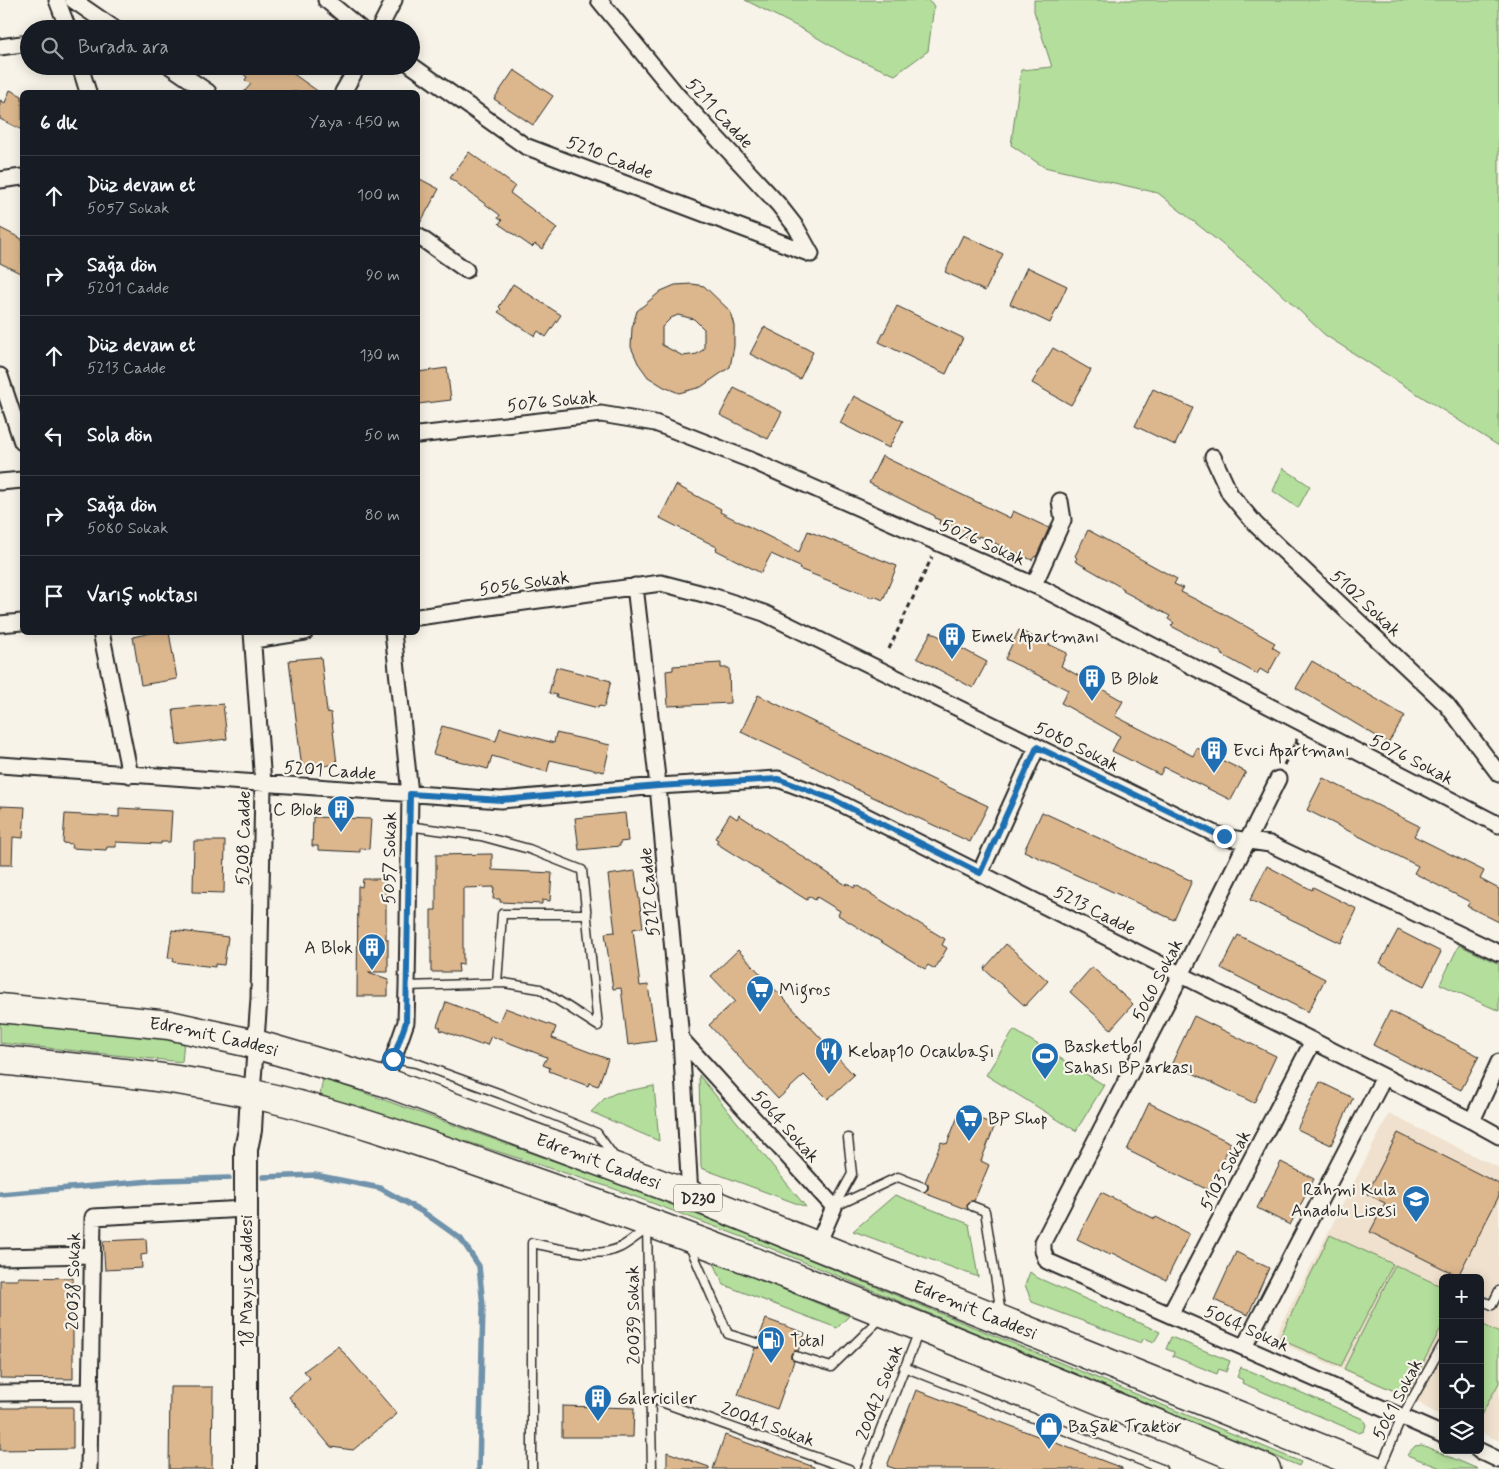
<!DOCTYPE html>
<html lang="tr">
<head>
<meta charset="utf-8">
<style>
	body { margin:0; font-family:Mynerve,sans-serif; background:#20242c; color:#f1f3f6 }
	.controls { position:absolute; right:15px; bottom:15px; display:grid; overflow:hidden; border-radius:8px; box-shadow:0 2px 12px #0003 }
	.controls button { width:45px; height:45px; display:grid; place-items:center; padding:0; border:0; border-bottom:1px solid #363941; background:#171b24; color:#f1f3f6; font:25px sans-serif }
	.stop { position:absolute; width:15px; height:15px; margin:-11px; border:4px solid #1f6fb2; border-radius:50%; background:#fff }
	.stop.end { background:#1f6fb2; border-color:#fff; box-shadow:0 1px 5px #0008 }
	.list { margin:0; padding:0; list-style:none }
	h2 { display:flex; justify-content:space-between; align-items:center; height:65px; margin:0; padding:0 20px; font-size:21px }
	h2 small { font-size:16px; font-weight:400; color:#9ea1a6 }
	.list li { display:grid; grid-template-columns:32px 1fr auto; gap:15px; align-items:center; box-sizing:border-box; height:80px; padding:0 20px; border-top:1px solid #363941 }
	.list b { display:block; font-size:19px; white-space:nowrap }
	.list p { margin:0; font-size:16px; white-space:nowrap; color:#9ea1a6 }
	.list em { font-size:16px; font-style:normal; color:#9ea1a6 }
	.icon { flex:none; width:28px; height:28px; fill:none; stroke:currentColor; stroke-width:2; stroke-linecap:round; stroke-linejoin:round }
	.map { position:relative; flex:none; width:1499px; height:1469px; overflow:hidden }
	.search { position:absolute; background:#171b24; box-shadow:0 2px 12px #0003; left:20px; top:20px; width:400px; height:55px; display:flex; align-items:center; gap:12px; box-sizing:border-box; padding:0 18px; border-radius:28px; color:#9ea1a6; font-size:19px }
	.panel { position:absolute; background:#171b24; box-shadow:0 2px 12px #0003; left:20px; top:90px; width:400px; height:545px; border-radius:8px }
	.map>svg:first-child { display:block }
</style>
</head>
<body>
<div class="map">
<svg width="1499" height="1469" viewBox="0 0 1499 1469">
	<rect width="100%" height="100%" fill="#f7f3e8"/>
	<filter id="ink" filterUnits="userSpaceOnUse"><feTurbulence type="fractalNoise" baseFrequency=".02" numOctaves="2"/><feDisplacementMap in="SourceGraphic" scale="10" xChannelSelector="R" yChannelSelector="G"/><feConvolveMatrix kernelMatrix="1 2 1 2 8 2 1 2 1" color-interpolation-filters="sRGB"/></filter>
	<g filter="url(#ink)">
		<!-- built -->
		<path fill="#efe1cd" d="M1389 1114 1499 1168V1441L1480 1432V1278H1443V1416L1426 1408 1420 1403 1273 1340Z"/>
		<!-- green -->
		<path fill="#b3de9b" stroke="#6f8463" d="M745 0H927L934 6 928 51 895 75 847 55 802 29Z
			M1034 0H1499V446L1325 335 1267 280 1158 193 1044 167 1011 145 1021 70 1052 67 1034 11Z
			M1283 468 1310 486 1298 508 1273 491Z
			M1459 945 1499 964V1011L1440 984Z
			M0 1020 184 1040 182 1062 0 1043Z
			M1014 1030 1104 1085 1076 1131 986 1075Z
			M699 1075 806 1207 701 1168Z
			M323 1078 615 1183 755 1237 1301 1462 1299 1466 753 1241 612 1188 320 1095Z
			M654 1086 659 1141 591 1112 605 1098 616 1093Z
			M895 1195 969 1224 978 1277 853 1231Z
			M1330 1235 1393 1264 1341 1366 1279 1339Z
			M713 1261 849 1316 837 1328 724 1285Z
			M1395 1265 1443 1287V1324L1406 1396 1344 1369Z
			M1030 1272 1038 1278 1160 1332 1154 1342 1144 1338 1141 1343 1032 1302 1025 1285Z
			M1480 1323 1499 1333V1383L1480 1417Z
			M1171 1337 1230 1361 1226 1372 1219 1369 1217 1374 1173 1356 1174 1352 1166 1349Z
			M1241 1367 1363 1419 1366 1425 1364 1431 1359 1433 1242 1383 1243 1380 1237 1377Z
			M1422 1445 1478 1469H1443L1407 1455 1415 1446Z"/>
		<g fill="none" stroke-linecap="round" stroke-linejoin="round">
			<!-- stream -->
			<path stroke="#7092aa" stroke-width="5.5" d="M263 1177 315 1175 380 1188 423 1212 461 1239 479 1266 483 1306 479 1469
				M0 1194 163 1180 229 1178"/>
		</g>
		<!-- building -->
		<path fill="#dcb78d" stroke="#2b2b2b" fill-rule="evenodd" d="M233 66H282L319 92H244L251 84 245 80 247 77Z
			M514 70 553 96 533 125 494 99Z
			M10 90 22 96V130L0 119V100L5 103Z
			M469 152 515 186 510 193 557 228 542 249 535 244 532 247 499 224 502 220 498 218 500 215 450 178Z
			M418 178 439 189 418 227Z
			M0 228 22 239V274L0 263Z
			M963 235 1003 254 985 291 945 272Z
			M1027 267 1067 286 1050 323 1010 304Z
			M513 284 561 315 546 337 538 331 535 336 498 312 501 309 499 307Z
			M692 284 704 286 730 311 734 326V346L730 367 701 387 679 393 664 387 648 377 638 363 631 347 632 328 637 311 661 291 675 285ZM678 315 694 319 704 329V349L697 354 683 356 662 345V327L671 318Z
			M897 306 963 338 946 374 879 342Z
			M764 327 813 352 800 379 750 354Z
			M1053 348 1091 370 1071 405 1032 383Z
			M447 368 451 400 418 404V372Z
			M734 388 782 412 768 439 720 415Z
			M1153 389 1193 408 1175 445 1135 426Z
			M854 396 903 421 889 448 840 423Z
			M882 456 1010 518 1013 511 1049 528 1036 557 1035 556 1032 560 979 536 978 538 971 534 969 539 939 524 940 520 934 518 935 516 869 483Z
			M676 485 721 509 720 512 799 552 808 531 897 566 883 600 874 596 873 598 799 569 800 567 771 554 761 573 716 550 717 547 660 518Z
			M1088 530 1177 579 1174 584 1183 588 1181 592 1226 615 1275 643 1272 647 1280 652 1268 674 1260 669 1257 674 1221 654V652L1171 626 1174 623 1168 619 1170 616 1123 591 1124 589 1075 561 1077 558 1075 556Z
			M1019 630 1067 653 1061 666 1123 701 1115 716 1193 756 1197 748 1246 772 1231 800 1164 767 1160 775 1112 751 1120 736 1061 703 1068 690 1005 659Z
			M155 632H169L177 679 141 685 133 637Z
			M931 632 987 662 973 688 917 658Z
			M321 657 327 712 331 713 337 764 302 769 289 660Z
			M1312 661 1405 716 1388 743 1296 688Z
			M721 663V668H729L730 703 668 706 666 671 673 670V666Z
			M556 667 611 681 604 707 599 706 598 708 556 697 557 695 549 693Z
			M758 695 867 748 988 806 970 842 860 791 801 760 741 732Z
			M223 704 227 739 177 745 173 709Z
			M442 726 496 741 500 728 554 743 556 733 610 745 604 772 550 760 547 772 492 756 488 769 433 754Z
			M1323 778 1419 826 1414 836 1484 871 1480 879 1499 889V922L1467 906 1470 902 1414 873 1418 866 1307 810Z
			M0 806 25 807 23 838 13 837 12 865H0Z
			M119 808 172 811 170 842H161V844L116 842V847H107L106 850 71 848 72 844 63 843 65 814 119 817Z
			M1042 812 1192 881 1174 920 1024 851Z
			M625 813 628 841 620 842V846L579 850 575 818Z
			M730 814 737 819 739 815 846 885 847 883 854 888 856 885 945 939 942 945 947 948 935 969 928 965 925 969 838 915 840 911 817 897 815 900 809 896 807 900 716 843 718 840 715 838Z
			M313 817 371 819 369 849 360 848V852L318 850V846H312Z
			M194 841H225L224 893 193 892Z
			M492 854V870L552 873 550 901 542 900V904L500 902V899H493L494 887 463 888V965L458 964 459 972H431V910H436V855Z
			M1267 866 1312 890 1313 887 1357 909 1341 943 1250 900Z
			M635 871 643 927 633 929 640 986 648 985 656 1041 628 1045 621 988 613 989 605 933 615 932 608 875Z
			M363 879H386V939H388V972H368L388 979V996H357L358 886 362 887Z
			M172 930 228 937 224 965 215 964V967L173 962 174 958H168Z
			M1398 930 1441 952 1424 986 1380 963Z
			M1238 935 1325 979 1308 1012 1221 968Z
			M1006 944 1048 981 1025 1006 984 969Z
			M738 950 831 1049 830 1050 854 1075 828 1099 804 1075 778 1099 709 1025 735 1001 711 976Z
			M1092 967 1133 1004 1111 1029 1070 992Z
			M446 1002 499 1022 505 1008 556 1027 552 1038 608 1059 598 1086 589 1083 588 1086 549 1071 550 1068 543 1065 547 1057 491 1036 487 1045 482 1043 481 1045 440 1030 441 1028 437 1026Z
			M1390 1011 1479 1056 1461 1090 1373 1045Z
			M1194 1016 1276 1056 1254 1103 1172 1063Z
			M1320 1082 1353 1098 1331 1145 1297 1129Z
			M1149 1103 1231 1143 1208 1190 1127 1150Z
			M960 1111 995 1125 981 1161 989 1165 974 1201H971L967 1204 968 1210 924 1193 928 1189V1184L925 1182 941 1142 947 1144Z
			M1398 1133 1499 1184V1196L1458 1276 1370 1232 1385 1203 1367 1194Z
			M1281 1162 1314 1179 1290 1225 1257 1208Z
			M1101 1192 1155 1219 1156 1217 1189 1234 1166 1280 1112 1253 1110 1255 1077 1239Z
			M146 1239 147 1254 141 1255 142 1268 105 1270 103 1241Z
			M1236 1252 1269 1268 1248 1315 1214 1300Z
			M18 1277 73 1278V1379L0 1378V1280H18Z
			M766 1319 805 1333 798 1351H794L791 1354V1358L794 1361 777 1409 738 1395 755 1348H759L762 1345V1341L759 1338Z
			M338 1346 397 1414 353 1450 331 1447 289 1397 310 1378 304 1371Z
			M170 1387H213L212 1469H169Z
			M916 1390 1122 1468V1469H896L887 1466Z
			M562 1406 634 1408 633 1437H562Z
			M19 1407H73V1449L0 1450V1408H19Z
			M725 1435 814 1467V1469H713Z
			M667 1452 709 1467V1469H667Z"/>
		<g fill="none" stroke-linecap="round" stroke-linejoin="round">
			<!-- lane casing -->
			<g stroke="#2b2b2b" stroke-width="11">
				<path id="lane" d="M497 983 502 914H587
					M407 986 504 983 540 989 598 1026 582 870 529 849 481 836 408 826
					M393 1059 416 1063 501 1094 597 1133 615 1158
					M972 1206 985 1211 1001 1314
					M834 1207 898 1177 923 1187
					M834 1207 852 1174 848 1138
					M647 1226 652 1469
					M689 1244 728 1334 757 1343
					M1480 1300 1492 1305 1499 1291
					M796 1356 831 1367 882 1317
					M904 1367 1162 1469
					M650 1398 849 1469
					M532 1469V1243C557 1248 596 1260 621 1247 630 1242 638 1235 647 1229
					M865 1469 919 1331
					M1380 1469 1402 1417 1443 1344"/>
			</g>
			<!-- street casing -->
			<g stroke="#2b2b2b" stroke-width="19">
				<path id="street" d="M57 0 68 29
					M73 0 115 29
					M326 0 361 29
					M599 0 677 95 778 204 796 227 811 254
					M379 29 394 0
					M0 47 29 43
					M411 65 525 146 811 254
					M80 66 88 92
					M170 66 208 92
					M343 92 358 66
					M0 180 22 177
					M418 236 466 270
					M0 376 22 442
					M418 435 601 414 655 423 748 459 1043 589 1499 825
					M1213 457 1230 494 1256 525 1447 705 1499 774
					M0 482 22 480
					M1034 585 1063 520 1060 501
					M635 586 658 786 681 1039 690 1195
					M418 617 661 583 715 597 764 613 1213 833 1229 838 1270 844 1499 953
					M0 624 22 622
					M101 632 130 775
					M254 640 305 632
					M0 765 501 800 658 786 778 779 832 799 1472 1121 1499 1136
					M1278 779 1181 975 1043 1242V1251L1047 1261 1443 1435
					M980 873 1037 747
					M681 1039 834 1207 817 1246
					M385 1082 406 1022 407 986 410 794 393 632
					M252 1093 259 999 263 784 252 632
					M1472 1121 1499 1062
					M0 1257 92 1255
					M1170 1315 1313 1041
					M1244 1347 1384 1077
					M0 1393 89 1392
					M1478 1450 1499 1460
					M89 1469 93 1217 246 1209"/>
			</g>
			<!-- secondary casing -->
			<g stroke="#2b2b2b" stroke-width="26">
				<path id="secondary" d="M246 1469V1149L250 1130 252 1093"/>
			</g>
			<!-- highway casing -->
			<g stroke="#2b2b2b" stroke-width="31">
				<g id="highway">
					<path id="s1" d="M0 1008 169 1025 255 1044 385 1082 690 1195 1372 1469"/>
					<path d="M0 1060C84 1069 170 1075 253 1094 358 1117 459 1156 560 1191 799 1274 1032 1372 1266 1469"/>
				</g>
			</g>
			<!-- path -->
			<path stroke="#2b2b2b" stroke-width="3" stroke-dasharray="5 4" stroke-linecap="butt" d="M889 649 932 557
				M1295 742 1319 755
				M1284 765 1297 739"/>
			<!-- lane -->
			<use href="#lane" stroke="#f7f3e8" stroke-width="8"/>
			<!-- street -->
			<use href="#street" stroke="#f7f3e8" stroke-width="15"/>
			<!-- secondary -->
			<use href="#secondary" stroke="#f7f3e8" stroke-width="22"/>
			<!-- highway -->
			<use href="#highway" stroke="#f7f3e8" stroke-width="28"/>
		</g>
	</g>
	<g fill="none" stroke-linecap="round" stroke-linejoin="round" filter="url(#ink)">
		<!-- route -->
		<path stroke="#1f6fb2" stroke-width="6" d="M393 1059 406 1022 410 794 501 800 658 786 778 779 832 799 980 873 1037 747 1214 833 1224 836"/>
	</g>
	<!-- icons -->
	<defs>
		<g id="building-pin" transform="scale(1.4375)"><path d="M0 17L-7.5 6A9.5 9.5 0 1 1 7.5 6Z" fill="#1f6fb2" stroke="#f7f3e8"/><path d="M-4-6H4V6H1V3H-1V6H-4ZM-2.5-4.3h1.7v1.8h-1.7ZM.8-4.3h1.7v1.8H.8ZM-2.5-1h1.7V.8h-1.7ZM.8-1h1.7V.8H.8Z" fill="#fff"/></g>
		<g id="supermarket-pin" transform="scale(1.4375)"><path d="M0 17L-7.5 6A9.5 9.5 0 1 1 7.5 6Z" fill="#1f6fb2" stroke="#f7f3e8"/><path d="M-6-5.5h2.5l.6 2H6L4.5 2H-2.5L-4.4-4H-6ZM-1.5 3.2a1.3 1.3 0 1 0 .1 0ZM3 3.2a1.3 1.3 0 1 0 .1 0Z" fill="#fff"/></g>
		<g id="restaurant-pin" transform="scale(1.4375)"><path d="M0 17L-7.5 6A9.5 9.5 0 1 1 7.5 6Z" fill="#1f6fb2" stroke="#f7f3e8"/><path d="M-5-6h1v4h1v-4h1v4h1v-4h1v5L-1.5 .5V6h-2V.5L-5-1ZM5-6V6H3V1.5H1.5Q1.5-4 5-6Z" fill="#fff"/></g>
		<g id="stadium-pin" transform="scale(1.4375)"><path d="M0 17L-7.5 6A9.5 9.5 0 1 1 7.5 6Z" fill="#1f6fb2" stroke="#f7f3e8"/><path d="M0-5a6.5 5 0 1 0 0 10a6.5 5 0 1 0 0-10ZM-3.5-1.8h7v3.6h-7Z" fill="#fff"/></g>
		<g id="school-pin" transform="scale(1.4375)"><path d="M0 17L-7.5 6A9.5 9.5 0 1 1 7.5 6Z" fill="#1f6fb2" stroke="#f7f3e8"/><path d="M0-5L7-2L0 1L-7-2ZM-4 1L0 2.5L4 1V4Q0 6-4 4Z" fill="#fff"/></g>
		<g id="fuel-pin" transform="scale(1.4375)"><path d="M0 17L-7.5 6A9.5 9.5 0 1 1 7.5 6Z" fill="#1f6fb2" stroke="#f7f3e8"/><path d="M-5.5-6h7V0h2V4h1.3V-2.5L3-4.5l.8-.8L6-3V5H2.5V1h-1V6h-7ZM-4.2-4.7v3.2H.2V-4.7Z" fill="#fff"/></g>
		<g id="shop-pin" transform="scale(1.4375)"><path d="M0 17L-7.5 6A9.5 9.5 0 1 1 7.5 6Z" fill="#1f6fb2" stroke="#f7f3e8"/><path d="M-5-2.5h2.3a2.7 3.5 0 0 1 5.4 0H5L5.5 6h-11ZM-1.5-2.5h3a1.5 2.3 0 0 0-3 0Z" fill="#fff"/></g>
	</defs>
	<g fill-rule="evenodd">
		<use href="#building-pin" x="952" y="636"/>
		<use href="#building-pin" x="1092" y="678"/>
		<use href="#building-pin" x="1214" y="750"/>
		<use href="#building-pin" x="341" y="809"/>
		<use href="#building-pin" x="372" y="947"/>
		<use href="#supermarket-pin" x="760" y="989"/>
		<use href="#restaurant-pin" x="829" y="1051"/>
		<use href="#stadium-pin" x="1045" y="1056"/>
		<use href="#supermarket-pin" x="969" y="1118"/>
		<use href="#school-pin" x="1416" y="1199"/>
		<use href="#fuel-pin" x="771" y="1340"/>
		<use href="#building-pin" x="598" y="1398"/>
		<use href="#shop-pin" x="1049" y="1426"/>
	</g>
	<g text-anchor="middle" stroke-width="4.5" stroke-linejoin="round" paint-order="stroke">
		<!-- shield labels -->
		<rect fill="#f7f3e8" stroke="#686764" stroke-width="1" x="674" y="1184.5" width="48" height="27" rx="4"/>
		<g font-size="16" font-weight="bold" fill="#2b2b2b">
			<text x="698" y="1204">D230</text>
		</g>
		<!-- street labels -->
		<g font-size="18" fill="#2b2b2b" stroke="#f7f3e8">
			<text transform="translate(720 113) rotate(47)" y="6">5211 Cadde</text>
			<text transform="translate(610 157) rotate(21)" y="6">5210 Cadde</text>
			<text transform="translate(552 401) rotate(-6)" y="6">5076 Sokak</text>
			<text transform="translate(983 542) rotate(24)" y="6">5076 Sokak</text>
			<text transform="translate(524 583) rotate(-8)" y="6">5056 Sokak</text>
			<text transform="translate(1366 603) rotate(43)" y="6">5102 Sokak</text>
			<text transform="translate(1077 746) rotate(26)" y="6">5080 Sokak</text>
			<text transform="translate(1412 759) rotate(27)" y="6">5076 Sokak</text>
			<text transform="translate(330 770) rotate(4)" y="6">5201 Cadde</text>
			<text transform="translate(243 838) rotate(-89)" y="6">5208 Cadde</text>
			<text transform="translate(389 858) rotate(-89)" y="6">5057 Sokak</text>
			<text transform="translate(649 892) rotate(-95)" y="6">5212 Cadde</text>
			<text transform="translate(1095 910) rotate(27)" y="6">5213 Cadde</text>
			<text transform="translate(1157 980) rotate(-63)" y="6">5060 Sokak</text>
			<text dy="6" stroke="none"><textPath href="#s1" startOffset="216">Edremit Caddesi</textPath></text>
			<text transform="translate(786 1126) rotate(48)" y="6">5064 Sokak</text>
			<text dy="6" stroke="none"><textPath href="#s1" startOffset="621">Edremit Caddesi</textPath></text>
			<text transform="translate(1225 1170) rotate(-62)" y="6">5103 Sokak</text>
			<text transform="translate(73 1281) rotate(-89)" y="6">20038 Sokak</text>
			<text transform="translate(246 1281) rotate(-90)" y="6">18 Mayıs Caddesi</text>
			<text dy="6" stroke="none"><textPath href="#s1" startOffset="1026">Edremit Caddesi</textPath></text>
			<text transform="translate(633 1315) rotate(-91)" y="6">20039 Sokak</text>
			<text transform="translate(1247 1328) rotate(24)" y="6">5064 Sokak</text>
			<text transform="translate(879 1392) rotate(-69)" y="6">20042 Sokak</text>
			<text transform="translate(1397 1399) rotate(-63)" y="6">5061 Sokak</text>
			<text transform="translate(768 1424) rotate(20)" y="6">20041 Sokak</text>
		</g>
		<!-- poi labels -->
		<g font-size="18" fill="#2b2b2b" stroke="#f7f3e8" text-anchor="start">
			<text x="971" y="642">Emek Apartmanı</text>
			<text x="1111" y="684">B Blok</text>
			<text x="1233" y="756">Evci Apartmanı</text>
			<text x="322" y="815" text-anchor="end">C Blok</text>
			<text x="353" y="953" text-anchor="end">A Blok</text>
			<text x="779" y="995">Migros</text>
			<text x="1064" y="1052">Basketbol<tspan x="1064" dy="21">Sahası BP arkası</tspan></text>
			<text x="848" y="1057">Kebap10 Ocakbaşı</text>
			<text x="988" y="1124">BP Shop</text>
			<text x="1397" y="1195" text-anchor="end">Rahmi Kula<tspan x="1397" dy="21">Anadolu Lisesi</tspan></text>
			<text x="790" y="1346">Total</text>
			<text x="617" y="1404">Galericiler</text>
			<text x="1068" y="1432">Başak Traktör</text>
		</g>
	</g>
</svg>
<div class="controls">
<button>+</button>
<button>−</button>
<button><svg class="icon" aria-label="locate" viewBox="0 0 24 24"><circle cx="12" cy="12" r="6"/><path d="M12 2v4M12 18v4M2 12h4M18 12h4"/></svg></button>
<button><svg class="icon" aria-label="layers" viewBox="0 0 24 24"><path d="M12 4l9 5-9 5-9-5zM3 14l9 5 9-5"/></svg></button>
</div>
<div class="stop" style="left:393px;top:1059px"></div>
<div class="stop end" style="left:1224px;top:836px"></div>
<div class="search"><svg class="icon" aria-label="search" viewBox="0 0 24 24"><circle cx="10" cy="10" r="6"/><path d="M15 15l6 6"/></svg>Burada ara</div>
<section class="panel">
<h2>6 dk<small>Yaya · 450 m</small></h2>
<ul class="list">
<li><svg class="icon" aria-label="ahead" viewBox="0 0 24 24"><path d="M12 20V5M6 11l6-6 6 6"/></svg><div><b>Düz devam et</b><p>5057 Sokak</p></div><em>100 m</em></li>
<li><svg class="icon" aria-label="right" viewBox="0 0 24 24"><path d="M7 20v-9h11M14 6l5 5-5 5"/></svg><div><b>Sağa dön</b><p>5201 Cadde</p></div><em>90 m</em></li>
<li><svg class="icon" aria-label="ahead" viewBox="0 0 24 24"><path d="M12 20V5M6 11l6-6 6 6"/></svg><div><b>Düz devam et</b><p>5213 Cadde</p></div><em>130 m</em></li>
<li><svg class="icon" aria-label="left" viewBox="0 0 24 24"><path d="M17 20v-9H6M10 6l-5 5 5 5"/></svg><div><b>Sola dön</b></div><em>50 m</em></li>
<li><svg class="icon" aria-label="right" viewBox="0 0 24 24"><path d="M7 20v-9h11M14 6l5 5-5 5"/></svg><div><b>Sağa dön</b><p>5080 Sokak</p></div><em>80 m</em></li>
<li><svg class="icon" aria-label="arrive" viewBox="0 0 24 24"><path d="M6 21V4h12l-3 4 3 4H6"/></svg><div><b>Varış noktası</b></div></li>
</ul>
</section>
</div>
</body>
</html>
